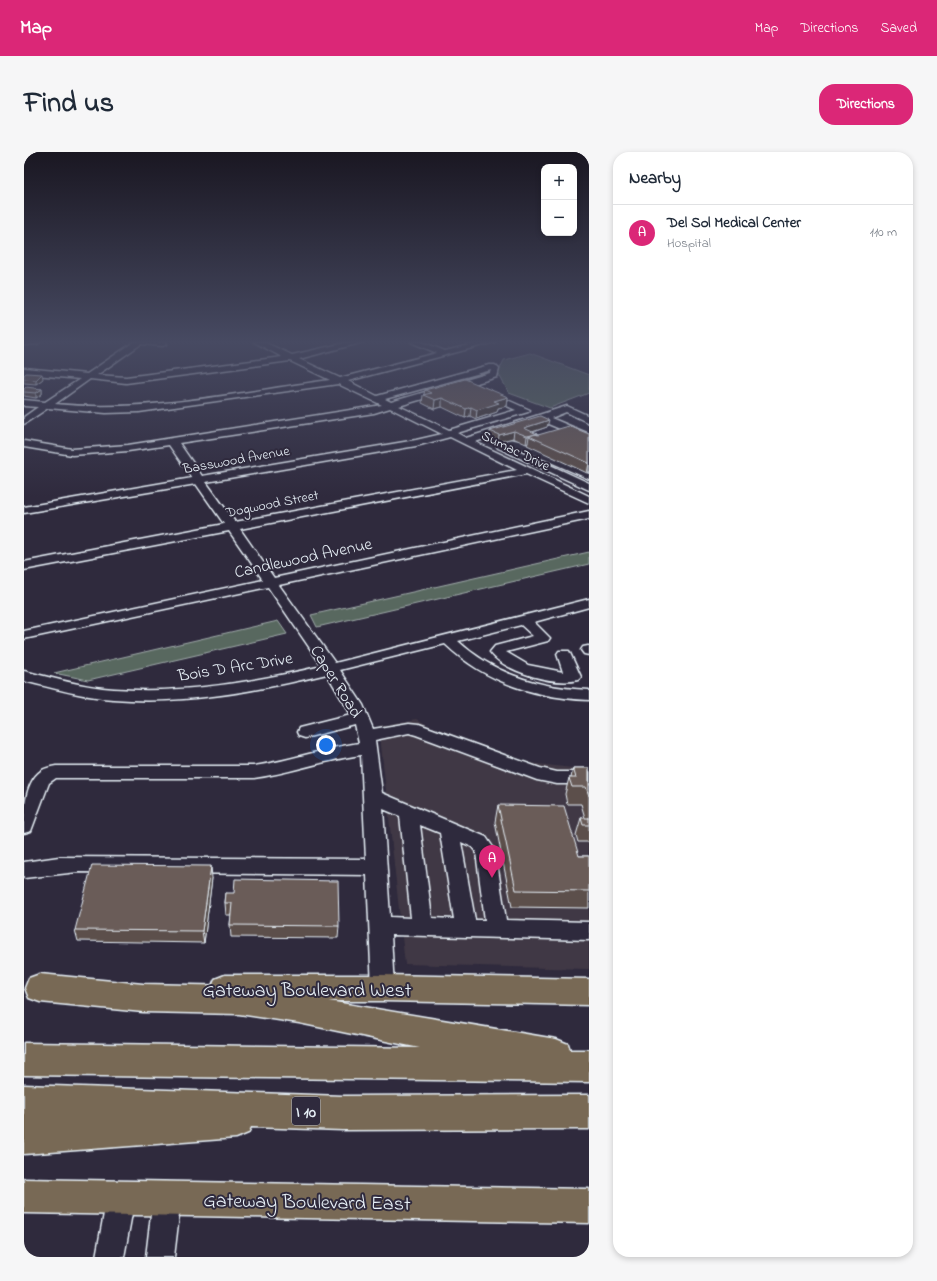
<!DOCTYPE html>
<html lang="en">
<head>
<meta charset="utf-8">
<style>
	body { margin:0; font-family:"Indie Flower",sans-serif; background:#f6f6f7; color:#1f2937 }
	.controls { position:absolute; right:12px; top:12px; display:grid; overflow:hidden; border-radius:8px; box-shadow:0 2px 6px #0003 }
	.controls button { width:36px; height:36px; display:grid; place-items:center; padding:0; border:0; border-bottom:1px solid #e0e1e3; background:#fff; color:#1f2937; font:20px sans-serif }
	.you { position:absolute; left:302px; top:593px; width:14px; height:14px; margin:-10px; border:3px solid #fff; border-radius:50%; background:#1a73e8; box-shadow:0 0 0 6px #1a73e833 }
	.badge { display:grid; place-items:center; width:26px; height:26px; border-radius:50%; background:#db2777; color:#fff; font-size:13px; font-weight:700 }
	.pin { position:absolute; translate:-50% -33px; filter:drop-shadow(0 1px 2px #0008) }
	.pin::after { content:''; position:absolute; top:21px; width:14px; height:12px; background:inherit; clip-path:polygon(0 0,100% 0,50% 100%) }
	.list { margin:0; padding:0; list-style:none }
	h2 { display:flex; justify-content:space-between; align-items:center; height:52px; margin:0; padding:0 16px; font-size:17px }
	h2 small { font-size:13px; font-weight:400; color:#747a83 }
	.list li { display:grid; grid-template-columns:26px 1fr auto; gap:12px; align-items:center; box-sizing:border-box; height:56px; padding:0 16px; border-top:1px solid #e0e1e3 }
	.list b { display:block; font-size:15px; white-space:nowrap }
	.list p { margin:0; font-size:13px; white-space:nowrap; color:#747a83 }
	.list em { font-size:13px; font-style:normal; color:#747a83 }
	.map { position:relative; flex:none; width:565px; height:1105px; overflow:hidden; border-radius:16px }
	header { display:flex; align-items:center; gap:24px; box-sizing:border-box; height:56px; padding:0 20px; background:#db2777; color:#fff }
	header strong { font-size:19px }
	nav { display:flex; gap:22px; margin-inline-start:auto; font-size:14px }
	.intro { display:flex; align-items:center; justify-content:space-between; box-sizing:border-box; height:96px; padding:0 24px }
	h1 { margin:0; font-size:28px }
	.button { padding:10px 18px; border-radius:16px; background:#db2777; color:#fff; font-size:14px; font-weight:700 }
	main { display:flex; gap:24px; padding:0 24px }
	aside { flex:1; background:#fff; border-radius:16px; box-shadow:0 2px 6px #0003 }
	.map>svg:first-child { display:block }
</style>
</head>
<body>
<header>
<strong>Map</strong>
<nav><a>Map</a><a>Directions</a><a>Saved</a></nav>
</header>
<div class="intro"><h1>Find us</h1><a class="button">Directions</a></div>
<main>
<div class="map">
<svg width="565" height="1105" viewBox="0 0 565 1105">
	<rect width="100%" height="100%" fill="#2f2a3d"/>
	<filter id="ink" filterUnits="userSpaceOnUse"><feTurbulence type="fractalNoise" baseFrequency=".025" numOctaves="2"/><feDisplacementMap in="SourceGraphic" scale="8" xChannelSelector="R" yChannelSelector="G"/><feConvolveMatrix kernelMatrix="1 2 1 2 8 2 1 2 1" color-interpolation-filters="sRGB"/></filter>
	<g filter="url(#ink)">
		<!-- built -->
		<path fill="#413945" d="M393 567 405 574 506 611 565 618V817L381 812 355 574Z"/>
		<!-- green -->
		<path fill="#59675e" stroke="#a0acab" d="M506 201 565 223V241L526 256 485 241 474 221 480 208Z
			M565 400V412L293 475 287 463Z
			M254 469 263 482 64 528 30 521Z"/>
		<g fill="none" stroke-linecap="round" stroke-linejoin="round">
			<!-- minor casing -->
			<g stroke="#e8f1f8" stroke-width="3">
				<path id="minor" d="M0 190H17L13 192 0 193Z
					M110 190H141L143 192 139 194 117 192 73 223 102 225 258 205 230 190H240L268 203 325 190H340L275 207 316 226 413 201 387 190H398L421 199 457 190H471L324 229 353 244 465 213H471L475 217 473 225 375 254 425 278 492 258 460 244V240L463 239 506 258 504 260 433 281 442 286 543 254 565 264V271L542 260 527 266 565 282V289L517 269 451 290 565 344V351L502 322 216 377 250 426 565 359V367L255 433 311 511 565 447V455L510 470 526 486 524 489 482 500 504 513 539 520 533 502 535 499H545L557 525 554 528C531 534 480 520 466 500L471 494 509 484 497 473 434 489C471 523 516 536 565 538V548C511 546 461 530 421 492L316 518 339 553 349 577 385 571 395 572 516 616 533 620H565V632H533L513 628 392 583 385 581 351 588 358 641 462 685 471 698 482 768 565 770V788L367 783 370 836 367 843 359 846 351 843 348 836 343 723 54 720 0 726V710L35 705 342 707 337 603C300 608 266 621 230 626H32L25 631 7 679 0 681C0 661 0 631 17 619 21 616 27 615 32 614H230C266 609 300 596 335 591L331 573 281 586 275 584 273 580 275 576 327 563 303 522C233 539 162 553 89 547 59 545 29 536 0 529V519C29 526 59 535 90 537 160 542 229 530 298 514L244 435 0 487V479L239 428 205 379 0 418V410L200 372 172 332 0 361V355L168 326 145 293 104 299 48 303 0 295V289L48 297 104 293 358 253 314 232 115 260 82 261 24 256 0 272V265L14 255 0 254V248L21 250 56 227 0 222V216L63 222ZM266 209 306 228C215 240 123 261 31 252L66 227 102 231ZM467 218 466 221 367 250 361 247ZM366 256 418 282 392 288 178 324 155 291 350 261ZM426 285 493 318 211 370 182 330 392 294ZM359 657 376 664 387 766 366 765ZM396 673 416 681 430 767 408 766ZM437 690 448 695 452 700 461 768H451Z
					M484 287 496 289 565 320V327L490 294H485L565 331V338L474 296 473 294Z
					M564 494H565V503L560 502 557 498 559 495Z
					M97 1031 107 1035 111 1045 100 1105H72L83 1045 87 1035Z
					M143 1032 153 1036 157 1046 150 1105H122L129 1046 133 1036Z"/>
			</g>
			<!-- major casing -->
			<g stroke="#e8f1f8" stroke-width="3">
				<path id="major" d="M201 823H359L565 827V853L359 849H201L191 845 187 836 191 827Z
					M0 1027 565 1037V1071L0 1061Z"/>
			</g>
			<!-- highway casing -->
			<g stroke="#e8f1f8" stroke-width="3">
				<path id="highway" d="M16 822 119 832 215 834 532 887 544 892 546 898H565V930L0 923V891L396 896 275 871 215 862 119 860 16 850 5 846 1 836 5 826Z
					M0 933 319 944 565 943V977L319 978 227 975 224 981 212 986 0 1002Z"/>
			</g>
			<!-- minor -->
			<use href="#minor" fill="#2f2a3d" fill-rule="evenodd"/>
			<!-- major -->
			<use href="#major" fill="#786954" fill-rule="evenodd"/>
			<!-- highway -->
			<use href="#highway" fill="#786954" fill-rule="evenodd"/>
		</g>
		<!-- wall -->
		<path fill="#5b4f4c" stroke="#e8f1f8" d="M0 223 19 227 12 232 0 231Z
			M0 237H18V242L12 246 0 244Z
			M401 238 484 245 483 254 474 256 473 260 452 267 446 264 441 266 418 255 410 257 398 251 399 243 400 242Z
			M523 275 509 280 513 282H512L514 283 565 282V320L563 321 503 293 504 291 502 292 489 286 474 290 465 286 466 279Z
			M549 616H565V690H554L552 683 557 666H561L557 652H543L541 642 545 626H547Z
			M474 653 555 704H565V756L488 755 471 670Z
			M188 726 180 791 54 789 51 778Z
			M202 741 315 774 314 786 207 785 206 773 207 763H202L201 751Z"/>
		<!-- shaded-wall -->
		<path fill="#4a403e" stroke="#e8f1f8" d="M18 222 19 227 12 232V228Z
			M18 237V242L12 246V241Z
			M484 245 483 254 474 256 473 260 452 267 453 258 470 249Z
			M418 246V255L410 257 411 248Z
			M447 255 446 264 441 266 442 257Z
			M525 268 523 275 499 283 500 276Z
			M490 279 489 286 474 290 475 283Z
			M513 282 512 287 505 284 504 291 502 292 503 284Z
			M565 311V320L563 321Z
			M187 714 188 726 180 791 178 779Z"/>
		<!-- building -->
		<path fill="#6a5c58" stroke="#e8f1f8" d="M2 221 18 222 12 228 0 227V223Z
			M441 227 484 245 470 249 475 251 453 258 447 255 442 257 418 246 411 248 399 243 407 241 401 238Z
			M2 235 18 237 12 241 0 240V237Z
			M516 264 525 268 500 276 513 282 503 284 490 279 475 283 466 279Z
			M545 274 565 282V311L505 284 511 282 514 283Z
			M549 616H565V644L562 635H548L545 626H552Z
			M474 653 540 654 555 704H565V739L492 738Z
			M557 666H565V673H559Z
			M68 713 187 714 178 779 51 778Z
			M211 727 314 729 315 774 206 773 208 751H201L202 741H210Z"/>
	</g>
	<!-- sky -->
	<linearGradient id="sky" x2="0" y2="1"><stop stop-color="#1a1722"/><stop offset="0.55" stop-color="#474a62"/><stop offset="1" stop-color="#474a62" stop-opacity="0"/></linearGradient>
	<rect width="565" height="345" fill="url(#sky)"/>
	<g text-anchor="middle" stroke-width="4" stroke-linejoin="round" paint-order="stroke">
		<!-- far-street labels -->
		<g font-size="14" fill="#e8f1f8" stroke="#2f2a3d">
			<text transform="translate(492 298) rotate(26)" y="5">Sumac Drive</text>
			<text transform="translate(212 307) rotate(-10)" y="5">Basswood Avenue</text>
			<text transform="translate(248 351) rotate(-11)" y="5">Dogwood Street</text>
		</g>
		<!-- shield labels -->
		<rect fill="#2f2a3d" stroke="#b0b5c0" stroke-width="1" x="268" y="945" width="28" height="28" rx="3"/>
		<g font-size="16" font-weight="bold" fill="#e8f1f8">
			<text x="282" y="965">I 10</text>
		</g>
		<!-- street labels -->
		<g font-size="17" fill="#e8f1f8" stroke="#2f2a3d">
			<text transform="translate(279 405) rotate(-12)" y="6">Candlewood Avenue</text>
			<text transform="translate(211 514) rotate(-9)" y="6">Bois D Arc Drive</text>
			<text transform="translate(313 529) rotate(58)" y="6">Caper Road</text>
		</g>
		<!-- near-street labels -->
		<g font-size="20" fill="#e8f1f8" stroke="#2f2a3d">
			<text x="283" y="844">Gateway Boulevard West</text>
			<text transform="translate(283 1049) rotate(1)" y="7">Gateway Boulevard East</text>
		</g>
	</g>
</svg>
<div class="controls">
<button>+</button>
<button>−</button>
</div>
<div class="you"></div>
<div class="pin badge" style="left:468px;top:726px">A</div>
</div>
<aside>
<h2>Nearby<small></small></h2>
<ul class="list">
<li><span class="badge">A</span><div><b>Del Sol Medical Center</b><p>Hospital</p></div><em>110 m</em></li>
</ul>
</aside>
</main>
</body>
</html>
